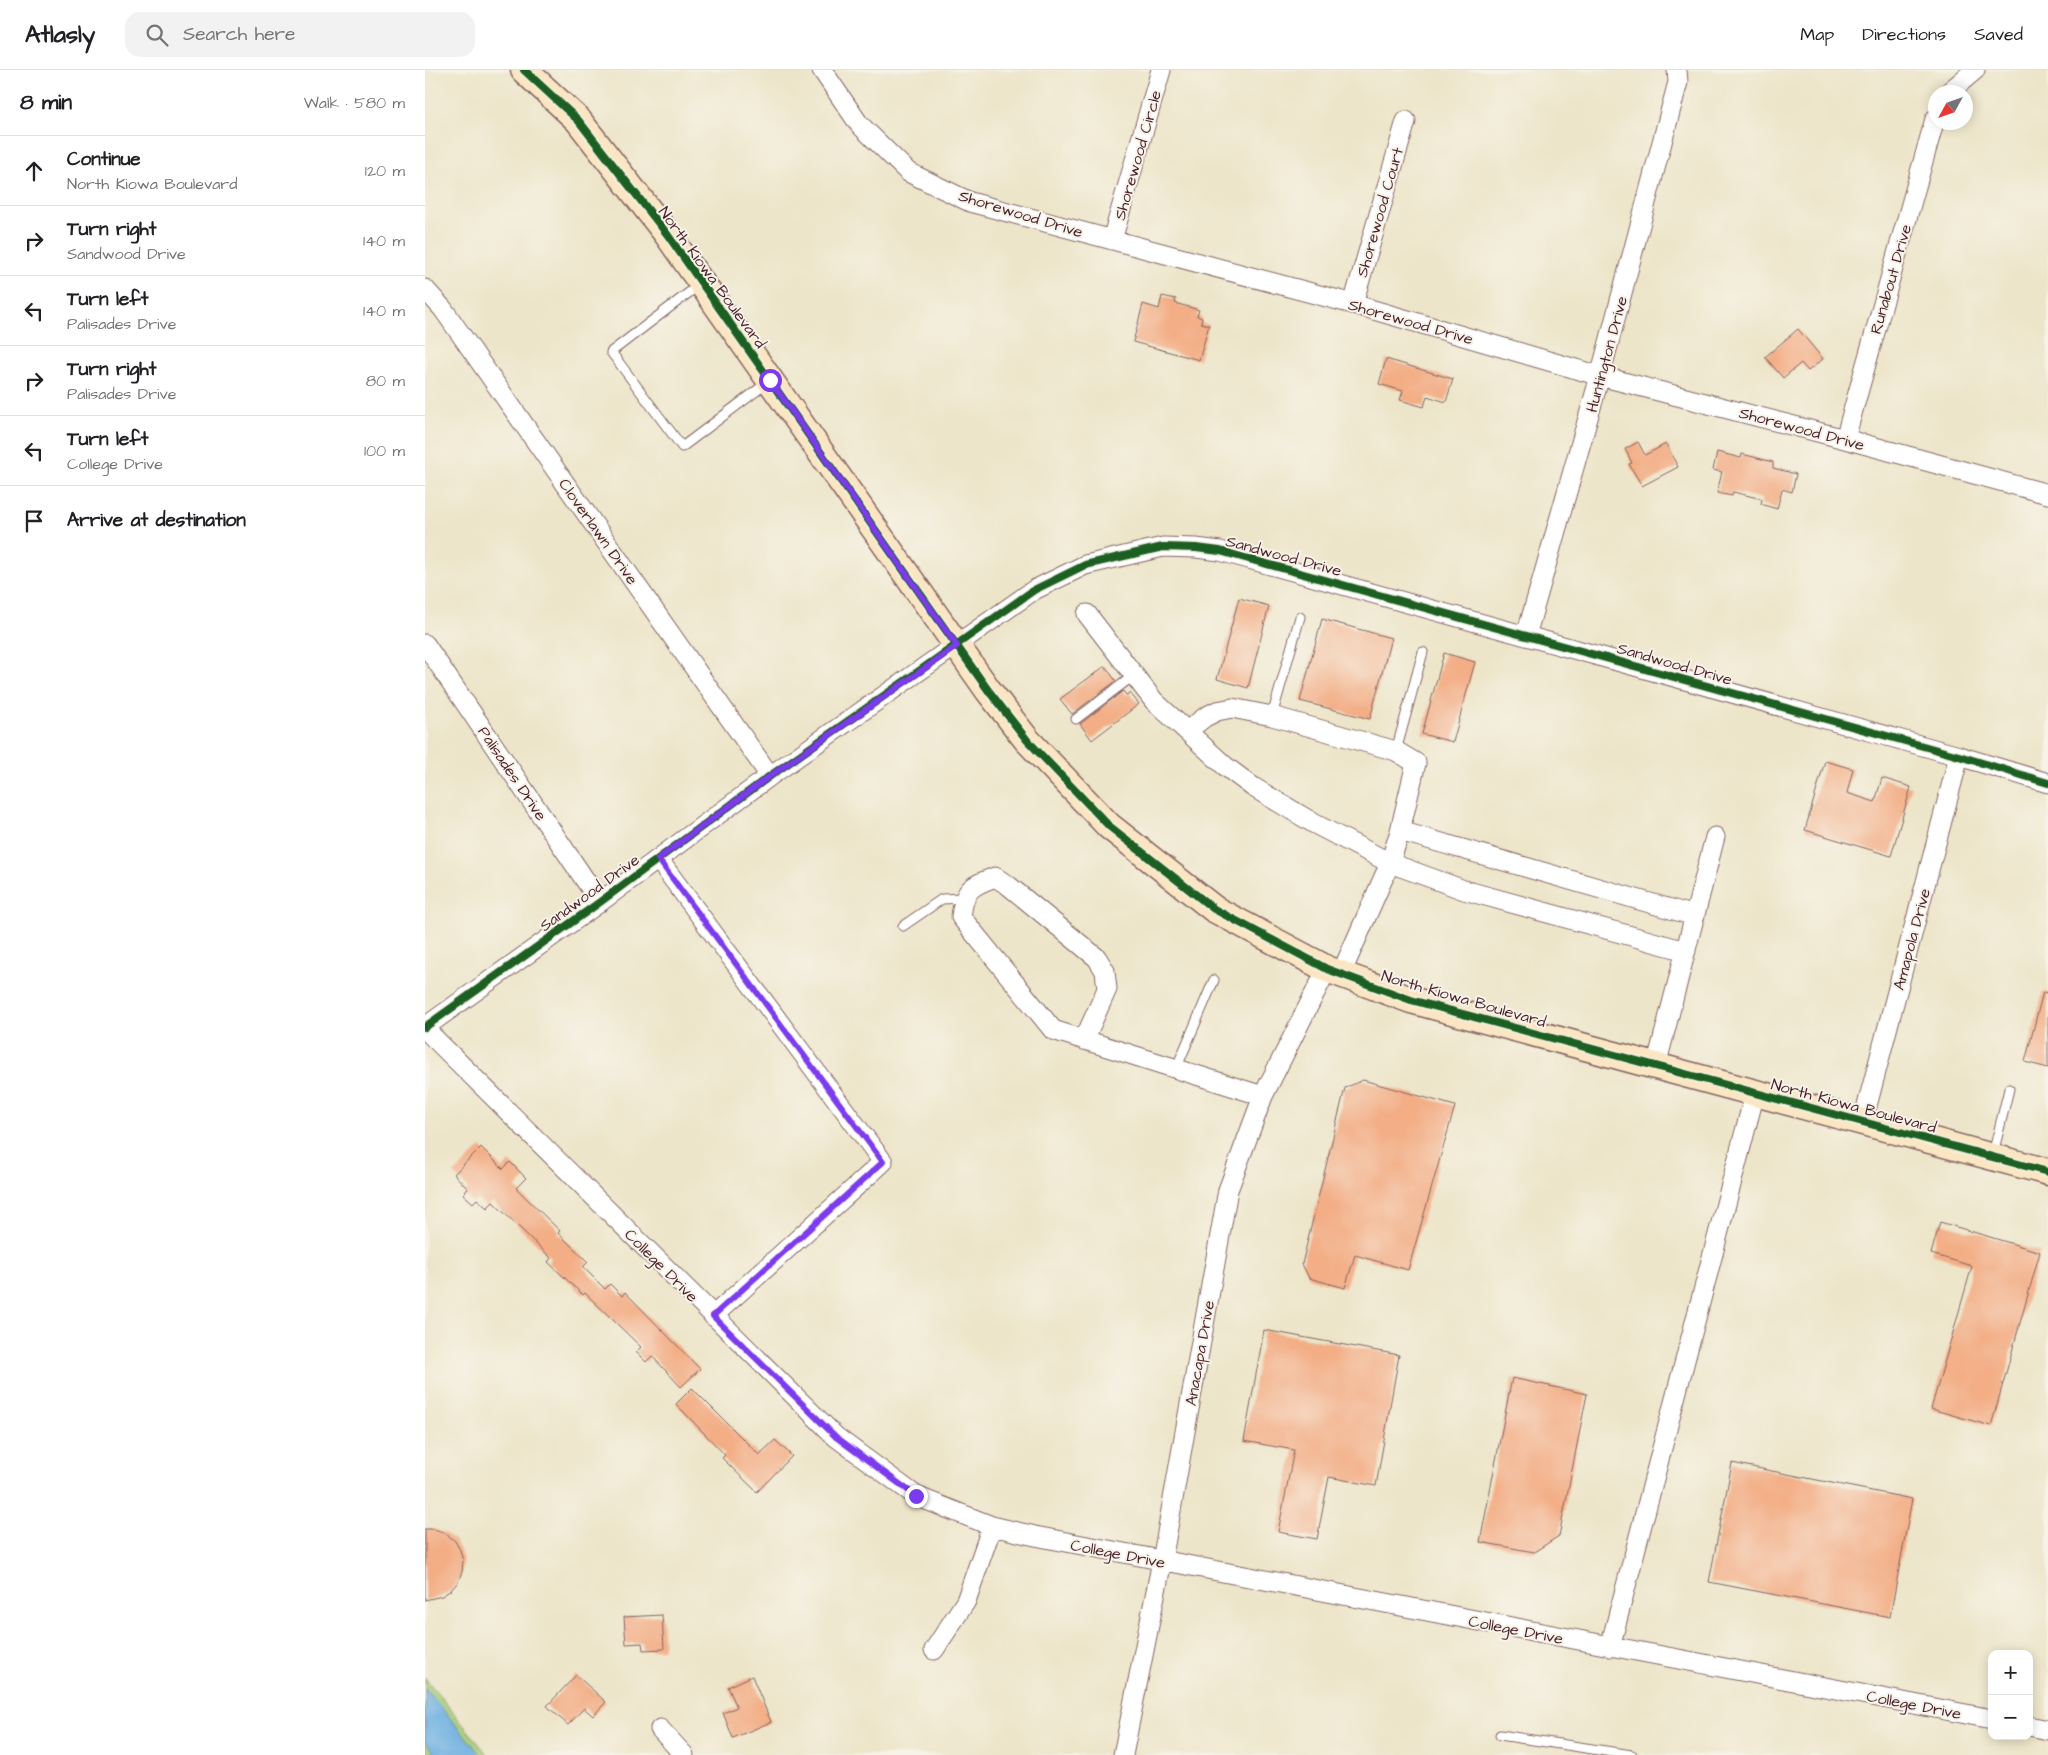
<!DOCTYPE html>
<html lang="en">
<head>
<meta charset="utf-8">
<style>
	body { margin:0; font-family:"Architects Daughter",sans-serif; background:#f2f2f2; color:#202124 }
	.controls { position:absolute; right:15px; bottom:15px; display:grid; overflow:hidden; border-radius:10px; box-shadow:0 2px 12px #0003 }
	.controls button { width:45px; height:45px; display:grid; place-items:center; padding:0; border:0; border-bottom:1px solid #e0e0e0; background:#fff; color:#202124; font:25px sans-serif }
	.compass { position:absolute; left:1503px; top:15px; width:45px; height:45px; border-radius:50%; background:#fff; box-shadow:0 2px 12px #0003; rotate:230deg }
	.stop { position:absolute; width:15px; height:15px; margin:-11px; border:4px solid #7c3aed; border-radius:50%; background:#fff }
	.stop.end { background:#7c3aed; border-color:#fff; box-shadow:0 1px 5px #0008 }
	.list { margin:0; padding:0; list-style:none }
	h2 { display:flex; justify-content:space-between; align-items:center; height:65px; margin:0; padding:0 20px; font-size:21px }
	h2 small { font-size:16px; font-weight:400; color:#757577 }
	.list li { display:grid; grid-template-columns:32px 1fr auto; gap:15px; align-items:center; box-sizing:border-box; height:70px; padding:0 20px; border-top:1px solid #e0e0e0 }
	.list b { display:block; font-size:19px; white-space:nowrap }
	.list p { margin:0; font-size:16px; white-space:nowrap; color:#757577 }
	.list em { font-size:16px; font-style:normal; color:#757577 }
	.icon { flex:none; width:28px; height:28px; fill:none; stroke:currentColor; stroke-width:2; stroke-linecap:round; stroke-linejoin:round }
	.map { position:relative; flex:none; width:1623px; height:1685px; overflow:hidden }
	header { display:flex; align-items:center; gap:30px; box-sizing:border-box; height:70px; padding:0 25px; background:#fff; border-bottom:1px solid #e0e0e0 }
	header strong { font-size:24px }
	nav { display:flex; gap:28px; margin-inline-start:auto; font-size:18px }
	.search { width:350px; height:45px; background:#f2f2f2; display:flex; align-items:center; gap:12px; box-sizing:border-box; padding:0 18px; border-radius:15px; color:#757577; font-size:19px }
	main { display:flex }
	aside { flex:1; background:#fff }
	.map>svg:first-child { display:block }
</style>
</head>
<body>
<header>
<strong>Atlasly</strong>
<div class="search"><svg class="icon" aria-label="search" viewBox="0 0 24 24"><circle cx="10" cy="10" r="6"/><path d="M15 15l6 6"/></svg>Search here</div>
<nav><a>Map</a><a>Directions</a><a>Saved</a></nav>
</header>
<main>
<aside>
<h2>8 min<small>Walk · 580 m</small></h2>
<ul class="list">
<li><svg class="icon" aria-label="ahead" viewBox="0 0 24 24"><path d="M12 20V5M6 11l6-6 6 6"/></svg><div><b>Continue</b><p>North Kiowa Boulevard</p></div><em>120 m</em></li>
<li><svg class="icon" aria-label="right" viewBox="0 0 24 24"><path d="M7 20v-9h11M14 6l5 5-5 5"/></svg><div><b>Turn right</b><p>Sandwood Drive</p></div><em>140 m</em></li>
<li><svg class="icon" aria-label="left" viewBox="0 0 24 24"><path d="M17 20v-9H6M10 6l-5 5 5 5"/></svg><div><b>Turn left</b><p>Palisades Drive</p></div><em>140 m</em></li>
<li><svg class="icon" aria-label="right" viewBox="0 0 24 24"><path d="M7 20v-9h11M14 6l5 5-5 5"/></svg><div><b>Turn right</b><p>Palisades Drive</p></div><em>80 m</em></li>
<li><svg class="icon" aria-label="left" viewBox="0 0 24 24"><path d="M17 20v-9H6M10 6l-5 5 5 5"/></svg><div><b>Turn left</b><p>College Drive</p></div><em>100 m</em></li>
<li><svg class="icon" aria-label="arrive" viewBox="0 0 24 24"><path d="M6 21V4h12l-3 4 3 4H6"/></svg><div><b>Arrive at destination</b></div></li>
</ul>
</aside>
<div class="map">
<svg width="1623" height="1685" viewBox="0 0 1623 1685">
	<rect width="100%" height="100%" fill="#f7f3e8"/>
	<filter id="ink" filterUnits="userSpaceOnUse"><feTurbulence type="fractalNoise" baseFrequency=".02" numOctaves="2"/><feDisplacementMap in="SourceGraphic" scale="10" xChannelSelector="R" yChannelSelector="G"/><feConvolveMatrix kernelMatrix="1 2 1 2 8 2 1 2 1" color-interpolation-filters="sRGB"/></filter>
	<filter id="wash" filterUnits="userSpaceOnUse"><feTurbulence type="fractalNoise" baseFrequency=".0096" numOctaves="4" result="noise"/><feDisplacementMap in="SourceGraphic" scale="20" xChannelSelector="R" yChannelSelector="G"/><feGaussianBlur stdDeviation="1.12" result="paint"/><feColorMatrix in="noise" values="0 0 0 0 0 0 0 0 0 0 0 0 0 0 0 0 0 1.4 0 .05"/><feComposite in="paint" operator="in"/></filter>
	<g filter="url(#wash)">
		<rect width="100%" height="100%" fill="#ede5c9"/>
		<!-- green -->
		<path fill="#a6cd78" stroke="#787652" d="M0 1608 63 1685H0Z"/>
		<!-- water -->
		<path fill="#6bafe1" stroke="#5a6786" d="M0 1618 56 1685H10L0 1671Z"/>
		<g id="blocks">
			<!-- building -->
			<path fill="#f3ae86" d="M737 226 751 229 750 233 774 240 772 246 777 248 776 253 784 255 774 290 708 272 718 234 734 239Z
				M1373 259 1398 289 1383 301 1376 293 1358 308 1340 287Z
				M961 289 1028 309 1021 332 1002 326 999 337 975 330 978 321 954 314Z
				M1213 372 1220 385 1241 374 1253 397 1217 416 1204 394 1207 393 1200 379Z
				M1292 382 1316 388 1317 384 1348 392V398L1371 404 1367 422 1357 419 1352 439 1336 434 1337 429 1308 422 1307 426 1292 423 1297 402 1288 400Z
				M814 528 844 536 823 618 792 609Z
				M897 549 966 568 945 649 875 631Z
				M1019 583 1050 592 1028 672 997 664Z
				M680 596 691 611 647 644 635 629Z
				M698 621 701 625 705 623 714 634 667 670 655 654Z
				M1400 691 1428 699 1422 723 1450 732 1457 708 1486 717 1466 786 1380 760Z
				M1618 922 1623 923V998L1600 992Z
				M938 1010 1030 1036 983 1200 930 1185 920 1218 884 1208 877 1194 920 1018Z
				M56 1077 78 1099 85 1092 101 1108 91 1118 135 1161 133 1163 163 1192 158 1197 180 1219 185 1214 197 1226 200 1222 275 1299 256 1317 227 1286 221 1292 211 1282 216 1277 160 1223 158 1225 123 1192 126 1188 68 1132 62 1138 52 1129 48 1133 38 1124 43 1119 29 1104Z
				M1515 1152 1615 1182 1566 1356 1506 1339 1547 1196 1506 1184Z
				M839 1260 974 1285 951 1416 904 1407 892 1469 853 1462 869 1380 819 1371Z
				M1087 1308 1162 1324 1134 1466 1109 1482 1055 1472Z
				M267 1318 334 1385 350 1370 367 1386 332 1422 297 1388 300 1385 251 1334Z
				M1307 1393 1487 1429 1465 1547 1284 1512Z
				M0 1459H9L20 1463 30 1471 35 1480 38 1491 37 1502 33 1512 26 1520 17 1526 0 1530Z
				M237 1545 239 1579 218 1580 217 1573 201 1574 199 1547Z
				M151 1605 181 1632 168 1646 159 1638 143 1655 122 1636Z
				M327 1606 346 1652 308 1668 298 1643 312 1637 303 1617Z"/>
		</g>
	</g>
	<g filter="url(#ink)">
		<use href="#blocks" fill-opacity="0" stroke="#836462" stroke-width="1"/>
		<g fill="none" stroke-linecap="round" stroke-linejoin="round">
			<!-- lane casing -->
			<g stroke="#836462" stroke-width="11">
				<path id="lane" d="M274 215 186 282 257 377 343 312
					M847 646 875 547
					M651 649 708 606
					M971 681 998 582
					M478 856 517 829 538 828
					M751 999 789 910
					M1568 1084 1584 1019
					M1075 1665 1207 1685"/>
			</g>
			<!-- street casing -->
			<g stroke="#836462" stroke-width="21">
				<path id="street" d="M397 0 434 54 483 102 545 132 928 234 1175 306 1420 369 1623 424
					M1524 22 1550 0
					M687 170 736 0
					M0 219 18 239 345 706
					M928 234 981 51
					M1420 369 1510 49
					M662 544 729 631 800 696 828 717 890 754 965 793 1039 820 1261 881
					M1101 566 1175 306 1253 12 1252 0
					M0 574 175 832
					M762 661 780 647 792 641 807 638 847 646 971 681 991 693 975 761
					M233 789 458 1092 288 1246
					M916 904 965 793 975 761 1270 846
					M0 957 175 832 345 706 609 520 660 495 738 477 771 478 795 481 1534 686 1623 713
					M0 959 411 1367 491 1426 567 1456 610 1466 1567 1649
					M659 970 682 919 680 901 672 888 584 816 570 807C545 816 539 820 536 847L628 960 838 1026
					M1231 996 1290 767
					M1438 1051 1534 686
					M1185 1577 1330 1023
					M509 1580 541 1531 567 1456
					M1604 1656 1623 1660
					M235 1659 259 1685
					M698 1685 737 1491 803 1120 838 1026 902 899"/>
			</g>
			<!-- secondary casing -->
			<g stroke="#836462" stroke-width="29">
				<path id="secondary" d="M99 0 153 50 242 164 563 620 602 670 684 756 789 839 902 899 986 930 1623 1102"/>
			</g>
			<!-- lane -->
			<use href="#lane" stroke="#fff" stroke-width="9"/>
			<!-- street -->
			<use href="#street" stroke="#fff" stroke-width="19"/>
			<!-- secondary -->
			<use href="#secondary" stroke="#fbe6c4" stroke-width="26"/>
			<!-- cycleway casing -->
			<g stroke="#f7f3e8" stroke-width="11">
				<path id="cycleway" d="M99 0 153 50 242 164 563 620 602 670 684 756 789 839 902 899 986 930 1623 1102
					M0 957 175 832 345 706 609 520 660 495 738 477 771 478 795 481 1534 686 1623 713"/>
			</g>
			<!-- cycleway -->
			<use href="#cycleway" stroke="#1b5e20" stroke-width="8"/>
		</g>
	</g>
	<g fill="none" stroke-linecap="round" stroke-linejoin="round" filter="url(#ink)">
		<!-- route -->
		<path stroke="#7c3aed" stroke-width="6" d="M345 310 532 576 345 706 233 789 458 1092 288 1246 411 1367 491 1426"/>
	</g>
	<g text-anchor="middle" stroke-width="4" stroke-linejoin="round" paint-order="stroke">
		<!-- street labels -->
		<g font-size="16" fill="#4a1f2b" stroke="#f7f3e8">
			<text transform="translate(712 85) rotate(-74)" y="6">Shorewood Circle</text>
			<text transform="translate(954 142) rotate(-74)" y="6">Shorewood Court</text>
			<text transform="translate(596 143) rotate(17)" y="6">Shorewood Drive</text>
			<text transform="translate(288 207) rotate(54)" y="6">North Kiowa Boulevard</text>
			<text transform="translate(1465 209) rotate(-74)" y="6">Runabout Drive</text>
			<text transform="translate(986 251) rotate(16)" y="6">Shorewood Drive</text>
			<text transform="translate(1181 284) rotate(-75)" y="6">Huntington Drive</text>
			<text transform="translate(1377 358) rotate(15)" y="6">Shorewood Drive</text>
			<text transform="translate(174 461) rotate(55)" y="6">Cloverlawn Drive</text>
			<text transform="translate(859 485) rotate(15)" y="6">Sandwood Drive</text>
			<text transform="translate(1250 593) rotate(16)" y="6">Sandwood Drive</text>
			<text transform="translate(88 703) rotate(56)" y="6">Palisades Drive</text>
			<text transform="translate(164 822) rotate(-36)" y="6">Sandwood Drive</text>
			<text transform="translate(1486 869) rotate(-75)" y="6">Amapola Drive</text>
			<text transform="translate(1039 928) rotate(16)" y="6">North Kiowa Boulevard</text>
			<text transform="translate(1429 1035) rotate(15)" y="6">North Kiowa Boulevard</text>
			<text transform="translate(237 1195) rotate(45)" y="6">College Drive</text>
			<text transform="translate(774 1283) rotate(-80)" y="6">Anacapa Drive</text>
			<text transform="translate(693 1483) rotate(11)" y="6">College Drive</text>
			<text transform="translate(1091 1559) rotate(11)" y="6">College Drive</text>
			<text transform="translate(1489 1634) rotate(11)" y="6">College Drive</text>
		</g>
	</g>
</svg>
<div class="controls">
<button>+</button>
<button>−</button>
</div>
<svg class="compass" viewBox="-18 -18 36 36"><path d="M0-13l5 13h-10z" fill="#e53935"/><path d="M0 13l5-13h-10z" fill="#757577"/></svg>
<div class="stop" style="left:345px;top:310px"></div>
<div class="stop end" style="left:491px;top:1426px"></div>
</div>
</main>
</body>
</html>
